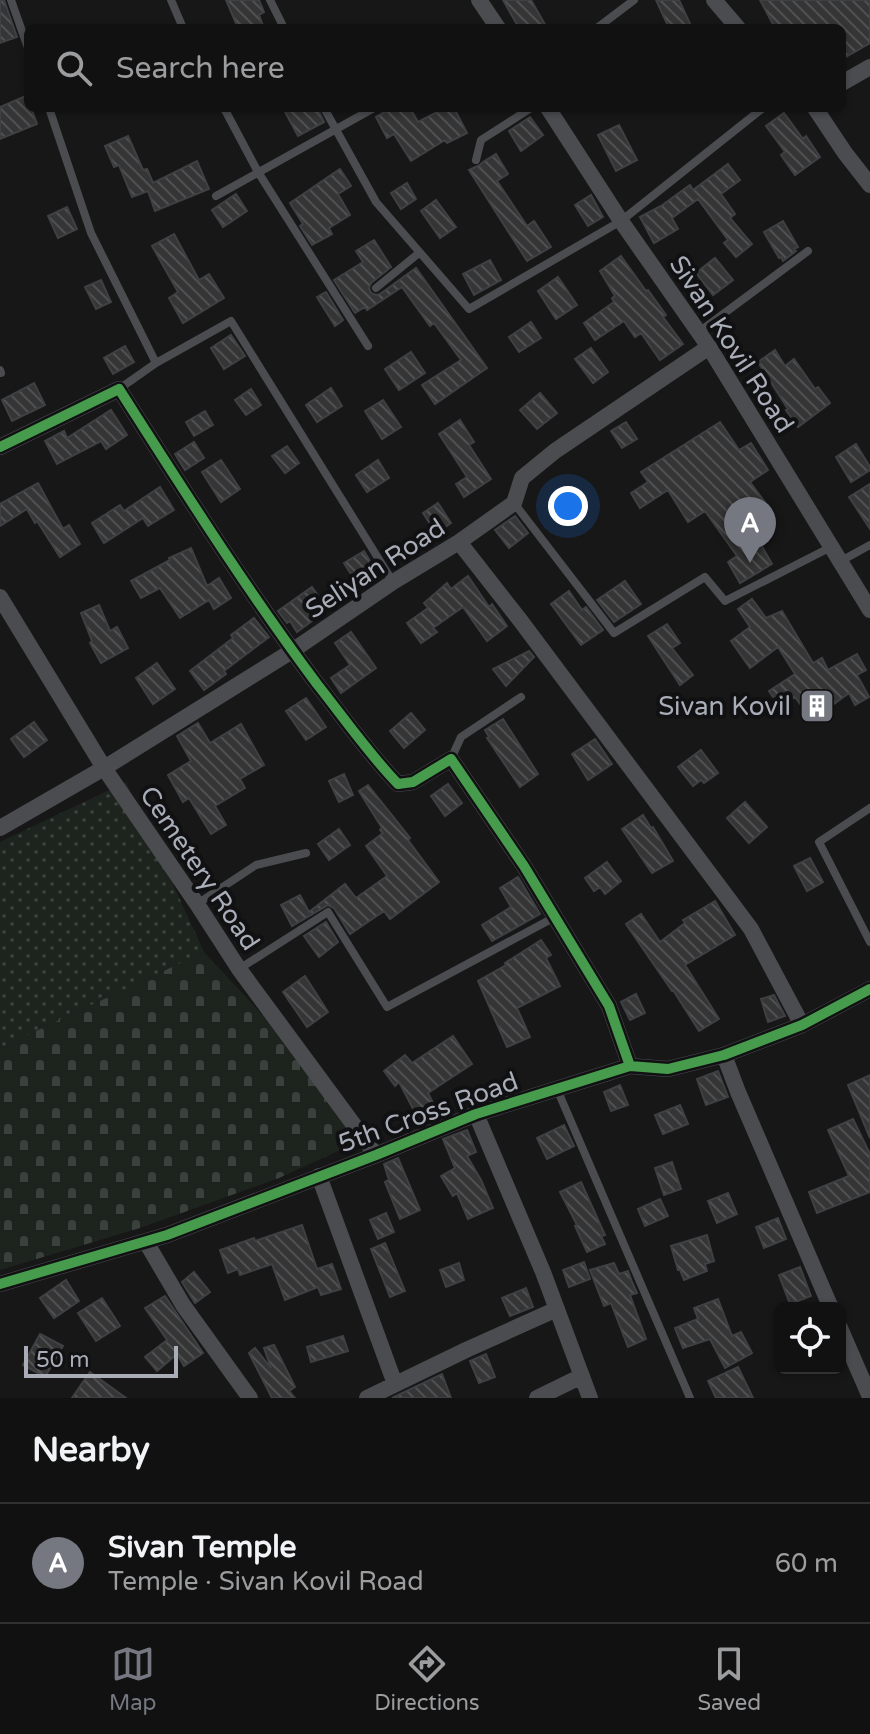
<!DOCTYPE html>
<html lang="en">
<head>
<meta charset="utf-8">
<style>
	body { margin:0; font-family:"Varela Round",sans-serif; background:#1a1a1a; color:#f1f3f6 }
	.controls { position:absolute; right:24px; bottom:24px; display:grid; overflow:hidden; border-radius:12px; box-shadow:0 2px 6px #0004 }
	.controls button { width:72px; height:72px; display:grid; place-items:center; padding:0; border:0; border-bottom:2px solid #303131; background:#111; color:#f1f3f6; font:40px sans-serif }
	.scale { position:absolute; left:24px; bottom:20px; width:154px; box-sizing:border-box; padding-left:8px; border:4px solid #a8adb8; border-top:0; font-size:22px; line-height:28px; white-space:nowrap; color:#a8adb8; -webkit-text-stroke:6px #111113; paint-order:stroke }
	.you { position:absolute; left:568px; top:506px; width:28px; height:28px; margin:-20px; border:6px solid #fff; border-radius:50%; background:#1a73e8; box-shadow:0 0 0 12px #1a73e833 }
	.badge { display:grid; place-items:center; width:52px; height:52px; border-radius:50%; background:#757880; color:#fff; font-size:26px; font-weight:700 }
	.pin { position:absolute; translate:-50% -66px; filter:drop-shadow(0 2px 4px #0008) }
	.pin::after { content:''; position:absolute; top:42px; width:28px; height:24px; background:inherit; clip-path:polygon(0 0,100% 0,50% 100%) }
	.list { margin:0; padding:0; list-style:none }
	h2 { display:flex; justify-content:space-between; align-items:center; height:104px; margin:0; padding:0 32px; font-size:34px }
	h2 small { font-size:26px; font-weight:400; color:#9c9d9f }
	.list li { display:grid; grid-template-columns:52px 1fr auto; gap:24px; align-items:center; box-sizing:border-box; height:120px; padding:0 32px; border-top:2px solid #303131 }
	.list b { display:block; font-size:30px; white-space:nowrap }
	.list p { margin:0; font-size:26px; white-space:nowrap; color:#9c9d9f }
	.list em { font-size:26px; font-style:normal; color:#9c9d9f }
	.icon { flex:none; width:44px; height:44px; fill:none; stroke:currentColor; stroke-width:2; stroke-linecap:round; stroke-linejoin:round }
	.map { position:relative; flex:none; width:870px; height:1398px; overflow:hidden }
	.search { position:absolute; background:#111; box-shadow:0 2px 6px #0004; left:24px; right:24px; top:24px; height:88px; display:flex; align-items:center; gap:20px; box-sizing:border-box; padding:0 28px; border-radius:12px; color:#9c9d9f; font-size:30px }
	.sheet { height:224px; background:#111 }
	nav { display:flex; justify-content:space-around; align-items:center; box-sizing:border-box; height:112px; border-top:2px solid #303131; background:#111; font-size:22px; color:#9c9d9f }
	nav a { display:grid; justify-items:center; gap:4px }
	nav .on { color:#757880 }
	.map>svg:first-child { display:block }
</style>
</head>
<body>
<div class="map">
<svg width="870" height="1398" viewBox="0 0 870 1398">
	<defs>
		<pattern id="grass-dots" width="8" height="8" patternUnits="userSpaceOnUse" patternTransform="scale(2)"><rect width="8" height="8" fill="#1d241e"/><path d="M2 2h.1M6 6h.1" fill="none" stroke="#3b413d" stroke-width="1.8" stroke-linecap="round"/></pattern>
		<pattern id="cemetery-stones" width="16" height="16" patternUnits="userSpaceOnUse" patternTransform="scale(2)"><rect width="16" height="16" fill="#1d241e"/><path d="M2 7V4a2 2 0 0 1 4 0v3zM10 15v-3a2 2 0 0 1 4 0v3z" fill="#3b413d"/></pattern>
		<pattern id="building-back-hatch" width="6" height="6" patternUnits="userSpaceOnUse" patternTransform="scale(2)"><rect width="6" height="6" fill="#353536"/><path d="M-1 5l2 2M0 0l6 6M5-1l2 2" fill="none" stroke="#4f5051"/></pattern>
	</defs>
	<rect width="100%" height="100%" fill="#171717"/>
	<!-- grass -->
	<path fill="url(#grass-dots)" d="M126 782 204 952 0 1048V842Z"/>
	<!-- cemetery -->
	<path fill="url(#cemetery-stones)" d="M204 952 293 1048 358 1142 279 1178 140 1228 0 1270V1048Z"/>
	<!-- building -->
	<path fill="url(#building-back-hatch)" stroke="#3f4043" stroke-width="2" d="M0 0H4L17 37 0 43Z
		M226 0H259L264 12 259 15 264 28H238Z
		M503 0H531L547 28H519Z
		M656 0H679L692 28H669Z
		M760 0H870V43L842 59V28H775Z
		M26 96 28 108H31L37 124 0 139V107Z
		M283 108H317L324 122 298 136Z
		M392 108H410L418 122 445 108H454L467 133 447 143 445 140 411 161 394 134 387 138 376 117Z
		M784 113 803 139 806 136 820 157 795 175 781 155 785 152 766 126Z
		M530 117 543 135 521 151 509 131Z
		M619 125 637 160 616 171 598 135Z
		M128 136 143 170 147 169 153 183 197 161 209 189 155 211 148 191 132 197 119 165 114 167 105 146Z
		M496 154 508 174 497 181 527 226 534 221 551 247 527 261 469 170 480 165 483 162Z
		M728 164 740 180 721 194 735 214 730 218 752 244 736 257 724 243 728 240 698 199 672 218 678 229 654 243 640 217 661 206 690 185 693 190Z
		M340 169 351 186 338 194 350 215 329 228 332 234 312 245 300 226 303 224 290 203Z
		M407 183 416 199 401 209 391 193Z
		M236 194 247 211 223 227 212 210Z
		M591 195 603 217 588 226 575 205Z
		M436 200 456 227 440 238 421 211Z
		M67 207 77 229 58 238 48 216Z
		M783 221 798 247 794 249 796 251 783 261 781 257 779 258 764 232Z
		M174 234 199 280 209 274 224 298 183 323 169 298 178 292 152 246Z
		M374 240 391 267 371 283 369 288 371 293 376 295 380 294 416 268 487 368 435 404 422 385 461 360 434 323 430 326 402 287 367 310 365 307 355 313 334 280 363 262 356 251Z
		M621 256 646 291 648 290 666 315 663 317 683 344 660 360 641 333 635 337 624 321 595 340 584 323 614 302 612 298 615 296 600 271Z
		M715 258 733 280 713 295 696 273Z
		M490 260 501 280 474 295 463 274Z
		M558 277 577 305 556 319 538 291Z
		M101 280 111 302 96 309 85 287Z
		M326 292 343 320 335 326 317 297Z
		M531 322 541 338 519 352 509 337Z
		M231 335 245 356 224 369 211 348Z
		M125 346 134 362 113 374 104 358Z
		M591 348 608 372 593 383 575 359Z
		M775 350 785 366 794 359 815 389 818 387 830 403 798 427 786 410 788 409 758 362Z
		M411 352 425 373 399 390 385 369Z
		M34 383 45 405 12 421 2 400Z
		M331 388 342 406 317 422 306 405Z
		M251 389 261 405 246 415 235 400Z
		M540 393 557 413 537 429 520 410Z
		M383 400 401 427 382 439 365 411Z
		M111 410 127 435 106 449 101 441 57 464 45 441 64 431 67 438Z
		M205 411 213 425 194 436 186 422Z
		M460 420 474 442 469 445 491 479 464 497 456 484 467 477 439 434Z
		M626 422 637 439 622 448 611 431Z
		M720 422 739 450 751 443 768 470 750 482 767 505 747 520 772 564 740 583 728 562 737 556 705 511 688 522 668 490 640 508 631 493 648 482 641 472Z
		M194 442 204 458 185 470 175 454Z
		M856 444 870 467V470L851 482 836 457Z
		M287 446 299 463 285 473 272 456Z
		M221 460 240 489 221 502 202 472Z
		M378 460 389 478 367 492 356 475Z
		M38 483 63 529 69 525 80 544 60 557 37 521 35 523 27 509 0 526V504Z
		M870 484V529L849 497Z
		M160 487 174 510 148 526 143 518 104 543 92 523 120 505 124 511Z
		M438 503 451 523 436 533 423 513Z
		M515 516 528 533 509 548 495 530Z
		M191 548 207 586 219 578 231 598 214 609 209 600 180 618 160 588 141 598 131 581 170 560 169 558Z
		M364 551 376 571 356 582 344 563Z
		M468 576 489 607 492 604 507 626 487 641 463 607 433 628 437 632 421 643 407 623 428 608 424 603 447 583 451 589Z
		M625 581 641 604 614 622 597 600Z
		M312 587 328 609 297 632 290 621 287 623 278 611Z
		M569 591 582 610 586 607 603 630 581 645 551 604Z
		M752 599 766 618 782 611 813 663 822 658 828 670 857 654 866 670 857 675 869 697 855 705 849 693 812 720 795 697 780 707 769 691 795 674 778 647 750 668 731 641 750 627 738 609Z
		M99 605 110 631 117 627 128 648 101 663 90 643 92 641 81 613Z
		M254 618 269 637 224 671 226 674 204 690 190 671 233 638 231 635Z
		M667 624 680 643 672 648 693 675 680 685 648 636Z
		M351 632 376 668 341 693 331 678 350 665 335 643Z
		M529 651 534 657 506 686 493 669Z
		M157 663 175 689 153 704 136 678Z
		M306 698 326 727 306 740 286 711Z
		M411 713 425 730 404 748 390 731Z
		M503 719 538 774 520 787 487 738 489 737 485 730Z
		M34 722 47 740 24 757 11 739Z
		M198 723 210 743 241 724 264 765 240 779 245 788 215 806 226 825 211 834 189 798 183 802 168 775 191 761 177 736Z
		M595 739 612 764 588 780 572 754Z
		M701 750 718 773 704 783 701 780 693 786 678 767Z
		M344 774 353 795 339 802 329 781Z
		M448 784 462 803 445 816 431 796Z
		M368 785 410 838 408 840 439 882 390 919 384 911 350 934 334 908 328 905 292 926 281 905 300 895 309 912 345 884 356 898 387 876 366 846 383 833 380 830 382 828 359 791Z
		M745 802 767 827 749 843 727 818Z
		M643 815 651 828 653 827 673 861 652 873 622 829Z
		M339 829 350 845 329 860 318 844Z
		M810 858 823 882 807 891 794 866Z
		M607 862 621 881 605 894 600 887 594 891 585 878Z
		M518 877 540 914 492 941 482 925 511 907 500 888Z
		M715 901 735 935 685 965 719 1019 699 1031 673 990 672 991 626 924 641 914 660 942 685 923 683 920Z
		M326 922 338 942 319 957 304 936Z
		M541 940 551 955 546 958 560 986 517 1008 530 1037 507 1047 478 981 506 965 505 963Z
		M305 976 328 1012 307 1027 283 992Z
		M636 994 645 1013 630 1020 621 1002Z
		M774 995 785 1016 768 1022 761 999Z
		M453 1036 472 1064 428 1093 439 1115 421 1124 399 1082 395 1086 384 1071 405 1055 412 1063Z
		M718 1071 728 1097 706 1105 697 1079Z
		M870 1075V1138L848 1085Z
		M620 1085 628 1105 611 1111 604 1092Z
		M680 1105 688 1124 663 1134 655 1115Z
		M853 1119 870 1154V1192L817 1213 809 1192 849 1176 828 1130Z
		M564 1125 574 1146 547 1159 537 1138Z
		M467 1130 476 1152 467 1156 481 1180 493 1208 468 1219 457 1193 453 1196 441 1176 455 1168 443 1139Z
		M398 1158 420 1210 400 1219 385 1182 389 1180 384 1164Z
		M672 1162 681 1189 664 1195 655 1168Z
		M581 1182 605 1235 601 1236 605 1244 587 1252 575 1226 577 1225 560 1192Z
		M728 1193 737 1214 717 1223 708 1201Z
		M660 1199 668 1216 645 1226 638 1209Z
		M386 1213 394 1232 378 1239 370 1220Z
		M778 1218 786 1239 764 1248 756 1227Z
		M302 1225 317 1269 332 1264 341 1289 321 1295 318 1287 285 1300 272 1264 240 1275 238 1269 228 1273 220 1250 254 1238 255 1241Z
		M707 1235 714 1261 705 1264 707 1271 684 1280 680 1270H678L671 1246Z
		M385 1243 405 1291 390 1297 371 1249Z
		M584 1262 590 1279 569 1287 563 1270Z
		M459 1263 464 1280 446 1287 440 1270Z
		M614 1263 619 1274 628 1271 632 1282 637 1293 630 1295 646 1339 628 1347 611 1303 604 1306 590 1270Z
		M800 1267 811 1296 790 1304 779 1275Z
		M194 1272 210 1292 195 1303 182 1282Z
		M66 1280 79 1301 54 1318 40 1298Z
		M526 1288 533 1307 510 1316 502 1298Z
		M165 1296 203 1353 184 1366 177 1354 157 1371 145 1357 167 1340 145 1308Z
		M102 1298 120 1326 96 1341 78 1313Z
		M718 1299 732 1336 741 1332 752 1353 725 1368 710 1339 683 1348 675 1328 698 1319 694 1308Z
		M40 1334 63 1346 45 1377 23 1365Z
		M343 1336 348 1351 311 1362 307 1347Z
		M274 1345 295 1387 289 1391 295 1398H272L249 1353 255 1348 271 1368 264 1348Z
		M486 1354 495 1377 479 1383 470 1361Z
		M738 1367 753 1398H716L708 1381Z
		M90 1372 126 1398H72Z
		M442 1374 451 1398H392Z"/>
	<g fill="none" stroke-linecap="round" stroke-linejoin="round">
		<!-- service -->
		<path stroke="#4b4c50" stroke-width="8" d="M11 0 28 48
			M171 0 183 28
			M270 0 284 28
			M597 28 634 0
			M49 108 91 233 156 363
			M224 108 258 172 368 346
			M324 108 376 202 469 309 621 221 763 108
			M476 160 481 140 531 108
			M216 196 374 108
			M376 288 419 253
			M699 332 808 251
			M0 370 1 373
			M119 389 156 363 231 321 393 582
			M514 503 614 633 705 577 725 601 831 547
			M841 561 870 545
			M451 759 461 737 521 697
			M870 808 819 842 870 942
			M197 904 256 865 306 853
			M239 969 328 912 387 1007 555 917
			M557 1089 690 1398"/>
		<!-- minor -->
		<path stroke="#4b4c50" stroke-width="16" d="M479 0 498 28
			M714 0 738 28
			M842 83 870 67
			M548 108 621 221 709 347 870 610
			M815 108 845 153 870 185
			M0 447 119 389C183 489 246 589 317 684 344 718 368 753 398 784L413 782 451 759 524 866 609 1006 630 1066
			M459 542 520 620 751 929 802 1025
			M0 597 104 768 197 904 239 969 376 1155
			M0 828 104 768 292 651 393 582 459 542 514 503 522 478 555 451 709 347
			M724 1055 738 1092 831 1308
			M476 1114 543 1272 590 1398
			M319 1176 395 1384
			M146 1242 183 1305 250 1398
			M0 1284 167 1235 376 1155 476 1114 630 1066 668 1069 724 1055 802 1025 870 989
			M840 1328 870 1397
			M367 1398 466 1350 557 1309
			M537 1398 582 1376"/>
		<!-- cycleway casing -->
		<g stroke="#111113" stroke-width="15">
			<path id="cycleway" d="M0 447 119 389C183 489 246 589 317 684 344 718 368 753 398 784L413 782 451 759 524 866 609 1006 630 1066
				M0 1284 167 1235 376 1155 476 1114 630 1066 668 1069 724 1055 802 1025 870 989"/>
		</g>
		<!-- cycleway -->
		<use href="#cycleway" stroke="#469c4c" stroke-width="10"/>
	</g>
	<!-- icons -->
	<defs>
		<g id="building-square" transform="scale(1.8)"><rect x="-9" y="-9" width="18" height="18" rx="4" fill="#757880" stroke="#111113"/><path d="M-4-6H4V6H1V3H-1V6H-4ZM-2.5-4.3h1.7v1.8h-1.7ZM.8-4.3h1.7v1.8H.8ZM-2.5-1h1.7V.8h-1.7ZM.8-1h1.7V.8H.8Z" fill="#fff"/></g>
	</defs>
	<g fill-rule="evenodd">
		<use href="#building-square" x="817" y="706"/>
	</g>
	<g text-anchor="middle" stroke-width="8" stroke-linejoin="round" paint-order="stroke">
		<!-- street labels -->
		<g font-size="26" fill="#a8adb8" stroke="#111113">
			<text transform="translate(732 344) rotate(57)" y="9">Sivan Kovil Road</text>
			<text transform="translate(375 568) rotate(-33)" y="9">Seliyan Road</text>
			<text transform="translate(200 868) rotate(56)" y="9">Cemetery Road</text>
			<text transform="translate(428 1112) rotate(-20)" y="9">5th Cross Road</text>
		</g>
		<!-- poi labels -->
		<g font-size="26" fill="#a8adb8" stroke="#111113" text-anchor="end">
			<text x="791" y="715">Sivan Kovil</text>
		</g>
	</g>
</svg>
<div class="controls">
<button><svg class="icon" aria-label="locate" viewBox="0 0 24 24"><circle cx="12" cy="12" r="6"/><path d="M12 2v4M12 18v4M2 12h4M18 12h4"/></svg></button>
</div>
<div class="scale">50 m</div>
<div class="you"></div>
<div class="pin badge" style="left:750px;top:563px">A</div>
<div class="search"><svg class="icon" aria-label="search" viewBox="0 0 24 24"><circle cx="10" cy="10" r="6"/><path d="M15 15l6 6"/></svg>Search here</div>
</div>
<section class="sheet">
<h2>Nearby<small></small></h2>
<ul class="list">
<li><span class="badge">A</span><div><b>Sivan Temple</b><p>Temple · Sivan Kovil Road</p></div><em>60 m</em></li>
</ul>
</section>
<nav>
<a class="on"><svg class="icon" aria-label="map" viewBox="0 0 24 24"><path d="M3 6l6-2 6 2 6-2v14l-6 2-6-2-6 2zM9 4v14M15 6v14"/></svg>Map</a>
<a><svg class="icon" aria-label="directions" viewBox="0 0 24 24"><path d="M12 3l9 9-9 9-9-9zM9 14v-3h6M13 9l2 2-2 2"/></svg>Directions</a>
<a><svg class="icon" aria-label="saved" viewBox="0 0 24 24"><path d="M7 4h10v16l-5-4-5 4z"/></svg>Saved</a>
</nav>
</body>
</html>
